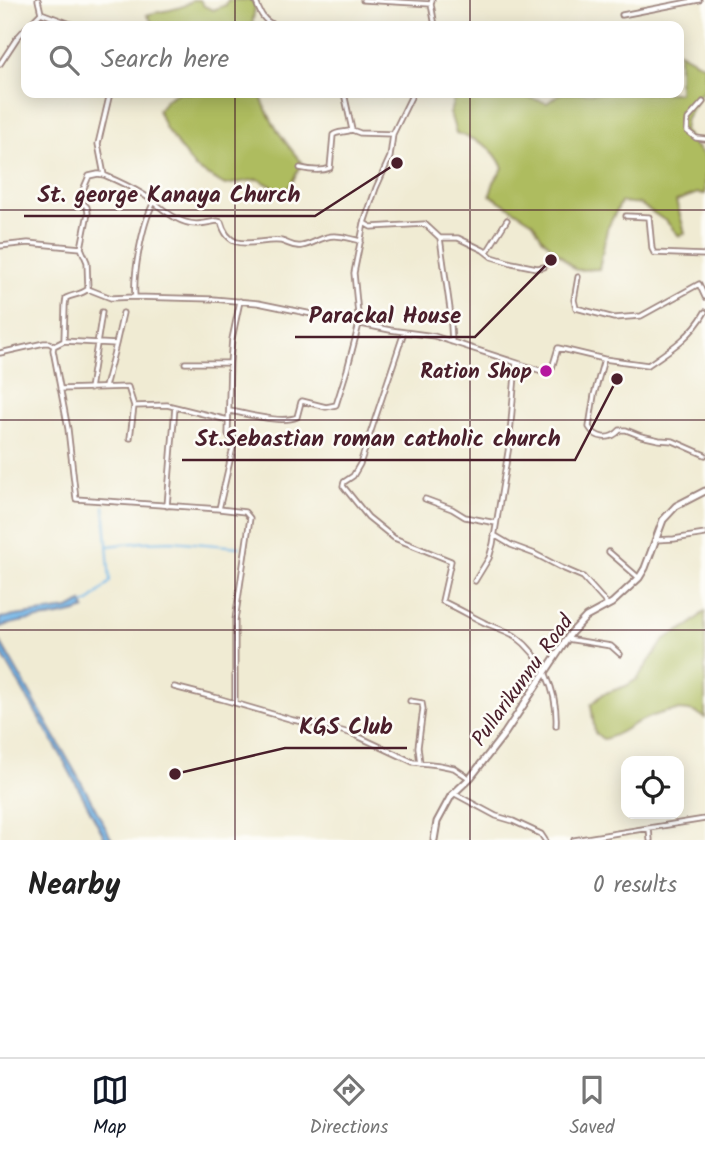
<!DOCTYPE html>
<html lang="en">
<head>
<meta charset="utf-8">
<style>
	body { margin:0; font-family:Kalam,sans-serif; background:#f6f6f6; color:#222 }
	.controls { position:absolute; right:21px; bottom:21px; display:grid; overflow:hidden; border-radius:14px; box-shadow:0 4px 18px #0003 }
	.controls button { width:63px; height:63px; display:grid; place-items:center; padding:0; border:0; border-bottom:2px solid #e0e0e0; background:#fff; color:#222; font:35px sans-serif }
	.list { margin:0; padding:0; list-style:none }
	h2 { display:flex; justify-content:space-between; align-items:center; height:91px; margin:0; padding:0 28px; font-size:30px }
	h2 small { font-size:23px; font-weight:400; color:#767676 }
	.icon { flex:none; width:38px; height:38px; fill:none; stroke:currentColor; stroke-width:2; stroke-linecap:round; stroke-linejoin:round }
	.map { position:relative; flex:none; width:705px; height:840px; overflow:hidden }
	.search { position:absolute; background:#fff; box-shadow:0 4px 18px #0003; left:21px; right:21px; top:21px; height:77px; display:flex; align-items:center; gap:18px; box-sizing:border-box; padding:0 24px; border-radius:14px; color:#767676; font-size:26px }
	.sheet { height:217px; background:#fff }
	nav { display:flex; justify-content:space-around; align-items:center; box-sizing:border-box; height:98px; border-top:2px solid #e0e0e0; background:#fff; font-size:19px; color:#767676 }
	nav a { display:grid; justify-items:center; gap:4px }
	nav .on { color:#111827 }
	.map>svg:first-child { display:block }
</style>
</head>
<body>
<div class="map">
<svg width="705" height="840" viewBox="0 0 705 840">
	<rect width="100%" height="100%" fill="#fdfcf7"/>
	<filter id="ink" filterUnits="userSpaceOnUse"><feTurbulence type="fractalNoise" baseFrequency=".0143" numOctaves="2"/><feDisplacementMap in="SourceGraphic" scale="14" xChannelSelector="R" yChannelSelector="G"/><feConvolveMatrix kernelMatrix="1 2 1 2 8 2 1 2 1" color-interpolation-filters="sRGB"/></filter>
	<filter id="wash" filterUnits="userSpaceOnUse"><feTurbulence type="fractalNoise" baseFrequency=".00686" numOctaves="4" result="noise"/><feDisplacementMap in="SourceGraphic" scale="28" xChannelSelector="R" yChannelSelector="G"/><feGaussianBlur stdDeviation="1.57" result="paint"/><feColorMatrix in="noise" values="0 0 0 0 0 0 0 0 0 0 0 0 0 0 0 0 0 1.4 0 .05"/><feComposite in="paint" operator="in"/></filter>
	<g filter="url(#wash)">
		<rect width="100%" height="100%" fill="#f0ebd3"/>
		<!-- green -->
		<path fill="#aebc5f" stroke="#7c6e45" stroke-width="2" d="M192 0H200L204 6 213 10 226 5 228 0H253L255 7 252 26H155L147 15C162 10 181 11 192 0Z
			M679 52 705 66V87L686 118 684 130 693 144 705 156V194L698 193 676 201 685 233 679 236 667 222 640 204 621 202 607 229 599 269 576 270 542 238 533 222 490 195 494 182 503 168C493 145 479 141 456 133L450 113 455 95 457 93H513L547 103 561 93H679Z
			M177 93H260C268 120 284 141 302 163L289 188 283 192 258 179 225 185 195 168 166 129 158 110 167 99Z
			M705 611V718C685 702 655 714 634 724 624 730 615 737 603 739L595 733 591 705 603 694 626 686 637 679 665 639 690 625Z"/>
		<!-- water -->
		<path fill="#72b6e8" stroke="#5e6a8a" stroke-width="2" d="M82 602 85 609C57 620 28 617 0 627V618L69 609Z
			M0 641 86 791 112 840H106L62 757 0 651Z"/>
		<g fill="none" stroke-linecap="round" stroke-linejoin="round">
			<!-- stream -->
			<path stroke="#72b6e8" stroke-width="2" d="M107 546 142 542 172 541 239 547
				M83 604 89 602 110 582 104 506"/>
		</g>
	</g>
	<g filter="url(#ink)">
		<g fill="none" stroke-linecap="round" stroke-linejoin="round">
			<!-- minor casing -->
			<g stroke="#9d857f" stroke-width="7">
				<path id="minor" d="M38 0 41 13 76 26
					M255 0C259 9 262 21 273 24 279 26 285 24 291 26
					M363 0 431 4
					M432 0 431 4 435 26
					M622 15 699 0
					M28 26 41 13
					M0 64 17 38 26 28
					M110 93 98 144 104 175C118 181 131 187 144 195 160 205 174 223 196 224 203 224 210 222 217 221L221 222C230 256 257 238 281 241 289 243 294 248 302 246 314 244 322 236 334 236 343 236 352 239 361 241
					M344 93 352 130 360 133 393 134
					M703 102 688 119 687 131 696 138 705 139
					M300 168C309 170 321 172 330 168L333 135C338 131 345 133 352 130
					M104 175 98 174 89 176 83 190 81 201 87 207 88 213 81 248 87 262 88 289 111 298 135 297 213 299 258 303 390 330 434 336 545 372 552 368 558 348 604 359 648 365C670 350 692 336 705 312
					M626 216 649 217 652 249 654 253 705 255
					M364 223 371 227 425 224 440 238H458L483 250 492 257 512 263 537 268 544 267
					M440 238 450 309 452 342
					M0 246 28 243 81 248
					M487 252 507 220
					M578 277 574 300 576 308 614 318 641 316 699 284 705 297
					M135 297C133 274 142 225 153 204
					M404 332 360 464 353 476 344 482 343 486 368 517 394 538 451 561 442 601C457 608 471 616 485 623 495 627 507 631 515 636 543 656 558 693 556 726
					M64 341 65 305 66 298C74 294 81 295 88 289
					M116 344 123 313
					M54 346 53 350 68 429 76 499 219 509
					M0 353 44 343H49L54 346 64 341 116 344 105 387
					M604 359 594 395 589 427C596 439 610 441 620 430H626L641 436 659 440 673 441 705 455
					M185 363H230
					M60 389 128 387 134 406 130 438
					M90 389 102 312
					M134 406 167 405 228 420
					M230 411C248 414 281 424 297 417L301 402 302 401 326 407 336 405 347 370 359 324 354 273 364 223 376 188 390 157 393 134 413 93
					M425 499 452 509 465 517 496 523
					M167 506 175 407
					M494 535 511 545 535 554 562 568 583 577 608 605
					M655 540 674 539 705 534
					M609 552 639 578
					M475 581 489 558 493 544 509 446 516 363
					M567 639 611 646 620 654
					M174 687 221 699 293 720 324 726 353 734 413 762 439 765 454 768 469 778
					M410 701 422 703 423 709 418 747 420 763
					M235 703V620L250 518 245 512 219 509 234 443 228 434 230 363 232 339 240 301
					M455 794 496 816 513 821 541 834 545 840
					M649 828 650 840
					M574 840 705 819"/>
			</g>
			<!-- secondary casing -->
			<g stroke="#9d857f" stroke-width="9">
				<path id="secondary" d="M434 840 437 822 451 796 471 777 505 733 571 633 586 617 612 603 639 578 645 568 663 520 676 506 705 491"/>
			</g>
			<!-- minor -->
			<use href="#minor" stroke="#fff" stroke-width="3.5"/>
			<!-- secondary -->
			<use href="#secondary" stroke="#fff" stroke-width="5"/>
		</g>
	</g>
	<!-- grid -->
	<path fill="none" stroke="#4a1f2b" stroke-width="2" stroke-opacity="0.55" d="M235 0V26M470 0V26M235 93V840M470 93V840M0 210H705M0 420H705M0 630H705"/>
	<!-- markers -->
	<circle fill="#b5179e" stroke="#fdfcf7" stroke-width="2.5" cx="546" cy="371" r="7"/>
	<g text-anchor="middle" stroke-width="5" stroke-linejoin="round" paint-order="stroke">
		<!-- poi labels -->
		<g font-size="21" font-weight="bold" fill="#4a1f2b" stroke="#fdfcf7" text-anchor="end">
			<text x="532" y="378">Ration Shop</text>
		</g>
		<!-- street labels -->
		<g font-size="21" fill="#4a1f2b" stroke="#fdfcf7">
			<text transform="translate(522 680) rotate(-54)" y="7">Pullarikunnu Road</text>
		</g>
	</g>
	<!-- callouts -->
	<path fill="none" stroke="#4a1f2b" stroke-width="2.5" d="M397 163L315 216H24M551 260L475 337H295M617 379L575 460H182M175 774L285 748H407"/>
	<g fill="#4a1f2b" stroke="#fdfcf7" stroke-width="2.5">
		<circle cx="397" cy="163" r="7"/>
		<circle cx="551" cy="260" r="7"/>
		<circle cx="617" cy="379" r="7"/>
		<circle cx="175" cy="774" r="7"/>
	</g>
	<g font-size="23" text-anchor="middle" font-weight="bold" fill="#4a1f2b" stroke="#fdfcf7" stroke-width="5" stroke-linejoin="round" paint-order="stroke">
		<text x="169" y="202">St. george Kanaya Church</text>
		<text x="385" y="323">Parackal House</text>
		<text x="378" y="446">St.Sebastian roman catholic church</text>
		<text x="346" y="734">KGS Club</text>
	</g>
</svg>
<div class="controls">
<button><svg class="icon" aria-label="locate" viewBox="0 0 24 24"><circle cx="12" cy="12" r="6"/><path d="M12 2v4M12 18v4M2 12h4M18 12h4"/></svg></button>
</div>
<div class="search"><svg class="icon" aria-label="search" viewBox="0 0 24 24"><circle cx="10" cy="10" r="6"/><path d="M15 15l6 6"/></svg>Search here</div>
</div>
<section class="sheet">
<h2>Nearby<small>0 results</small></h2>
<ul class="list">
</ul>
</section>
<nav>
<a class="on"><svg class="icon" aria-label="map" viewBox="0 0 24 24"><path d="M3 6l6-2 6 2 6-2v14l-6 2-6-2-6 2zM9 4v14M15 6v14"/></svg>Map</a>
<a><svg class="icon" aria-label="directions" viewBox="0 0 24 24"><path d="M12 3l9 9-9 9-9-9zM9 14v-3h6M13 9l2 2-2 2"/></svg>Directions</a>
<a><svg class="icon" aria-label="saved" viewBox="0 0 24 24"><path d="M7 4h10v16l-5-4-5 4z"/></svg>Saved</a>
</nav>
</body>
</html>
